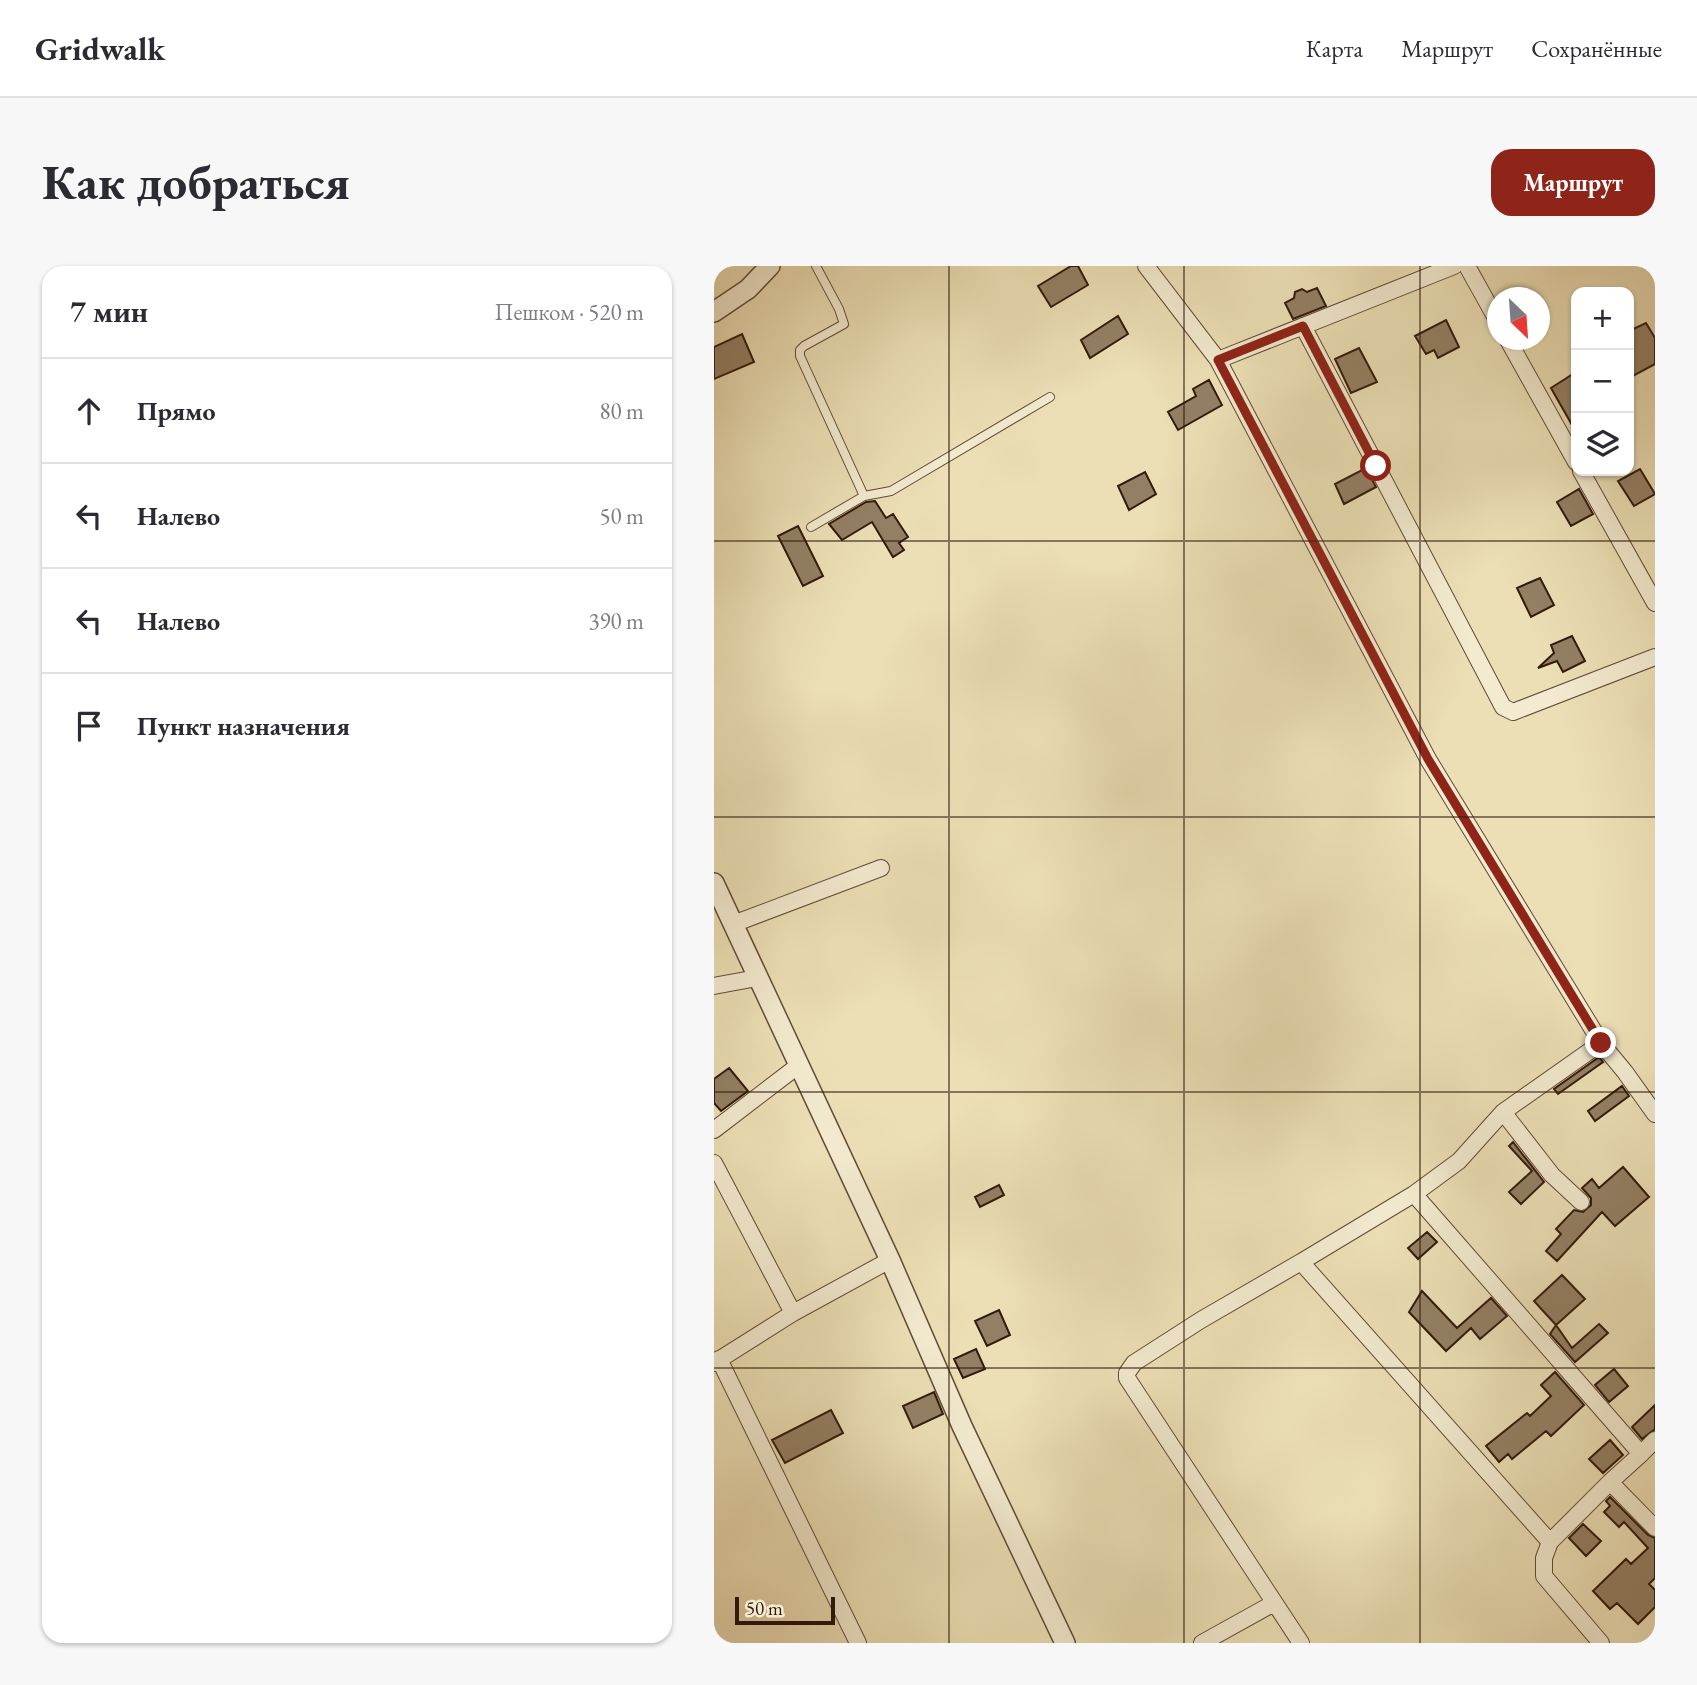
<!DOCTYPE html>
<html lang="ru">
<head>
<meta charset="utf-8">
<style>
	body { margin:0; font-family:"EB Garamond",serif; background:#f7f7f7; color:#2b2b33 }
	.controls { position:absolute; right:21px; top:21px; display:grid; overflow:hidden; border-radius:14px; box-shadow:0 2px 5px #0004 }
	.controls button { width:63px; height:63px; display:grid; place-items:center; padding:0; border:0; border-bottom:2px solid #e1e1e2; background:#fff; color:#2b2b33; font:35px sans-serif }
	.compass { position:absolute; left:773px; top:21px; width:63px; height:63px; border-radius:50%; background:#fff; box-shadow:0 2px 5px #0004; rotate:155deg }
	.scale { position:absolute; left:21px; bottom:18px; width:100px; box-sizing:border-box; padding-left:7px; border:4px solid #331a0d; border-top:0; font-size:19px; line-height:24px; white-space:nowrap; color:#331a0d; -webkit-text-stroke:5px #f3eacf; paint-order:stroke }
	.stop { position:absolute; width:21px; height:21px; margin:-16px; border:5px solid #8f2418; border-radius:50%; background:#fff }
	.stop.end { background:#8f2418; border-color:#fff; box-shadow:0 2px 7px #0008 }
	.list { margin:0; padding:0; list-style:none }
	h2 { display:flex; justify-content:space-between; align-items:center; height:91px; margin:0; padding:0 28px; font-size:30px }
	h2 small { font-size:23px; font-weight:400; color:#7c7c81 }
	.list li { display:grid; grid-template-columns:46px 1fr auto; gap:21px; align-items:center; box-sizing:border-box; height:105px; padding:0 28px; border-top:2px solid #e1e1e2 }
	.list b { display:block; font-size:26px; white-space:nowrap }
	.list em { font-size:23px; font-style:normal; color:#7c7c81 }
	.icon { flex:none; width:38px; height:38px; fill:none; stroke:currentColor; stroke-width:2; stroke-linecap:round; stroke-linejoin:round }
	.map { position:relative; flex:none; width:941px; height:1377px; overflow:hidden; border-radius:21px }
	header { display:flex; align-items:center; gap:42px; box-sizing:border-box; height:98px; padding:0 35px; background:#fff; border-bottom:2px solid #e1e1e2 }
	header strong { font-size:33px }
	nav { display:flex; gap:38px; margin-inline-start:auto; font-size:24px }
	.intro { display:flex; align-items:center; justify-content:space-between; box-sizing:border-box; height:168px; padding:0 42px }
	h1 { margin:0; font-size:49px }
	.button { padding:18px 32px; border-radius:21px; background:#8f2418; color:#fff; font-size:24px; font-weight:700 }
	main { display:flex; gap:42px; padding:0 42px }
	aside { flex:1; background:#fff; border-radius:21px; box-shadow:0 2px 5px #0004 }
	.map>svg:first-child { display:block }
</style>
</head>
<body>
<header>
<strong>Gridwalk</strong>
<nav><a>Карта</a><a>Маршрут</a><a>Сохранённые</a></nav>
</header>
<div class="intro"><h1>Как добраться</h1><a class="button">Маршрут</a></div>
<main>
<aside>
<h2>7 мин<small>Пешком · 520 m</small></h2>
<ul class="list">
<li><svg class="icon" aria-label="ahead" viewBox="0 0 24 24"><path d="M12 20V5M6 11l6-6 6 6"/></svg><div><b>Прямо</b></div><em>80 m</em></li>
<li><svg class="icon" aria-label="left" viewBox="0 0 24 24"><path d="M17 20v-9H6M10 6l-5 5 5 5"/></svg><div><b>Налево</b></div><em>50 m</em></li>
<li><svg class="icon" aria-label="left" viewBox="0 0 24 24"><path d="M17 20v-9H6M10 6l-5 5 5 5"/></svg><div><b>Налево</b></div><em>390 m</em></li>
<li><svg class="icon" aria-label="arrive" viewBox="0 0 24 24"><path d="M6 21V4h12l-3 4 3 4H6"/></svg><div><b>Пункт назначения</b></div></li>
</ul>
</aside>
<div class="map">
<svg width="941" height="1377" viewBox="0 0 941 1377">
	<rect width="100%" height="100%" fill="#ecdfb5"/>
	<filter id="stains"><feTurbulence type="fractalNoise" baseFrequency=".00286" numOctaves="4"/><feColorMatrix values="0 0 0 0 .2 0 0 0 0 .09 0 0 0 0 .02 0 0 0 .5 -.17"/></filter>
	<radialGradient id="worn" r=".72"><stop offset=".6" stop-color="#630" stop-opacity="0"/><stop offset="1" stop-color="#630" stop-opacity=".3"/></radialGradient>
	<!-- building -->
	<path fill="#938064" stroke="#331a0d" stroke-width="2" d="M357 0H364L374 19 337 41 324 20Z
		M603 22 612 40 579 53 571 37 580 32 581 26 588 23 593 26Z
		M404 50 414 68 376 92 367 74Z
		M732 54 745 81 724 92 720 84 712 88 701 70Z
		M932 57 941 72V98L919 110 915 102V65Z
		M28 68 40 96 0 113V81Z
		M645 82 663 116 637 127 621 93Z
		M862 106V166L837 122Z
		M495 114 508 139 464 164 454 146 482 130 479 123Z
		M652 202 662 221 630 238 621 218Z
		M926 203 941 228 920 240 904 215Z
		M431 206 442 228 415 244 404 220Z
		M865 223 879 248 857 260 843 236Z
		M161 235 172 252 179 248 194 271 185 277 190 284 179 291 158 256 128 274 115 258 152 236Z
		M84 260 109 310 89 320 64 270Z
		M826 312 840 339 817 351 803 322Z
		M858 370 871 395 849 406 843 395 824 402 840 387 837 379Z
		M885 791 889 796 844 828 840 823Z
		M15 802 34 825 7 845 0 837V813Z
		M908 820 915 830 881 855 874 845Z
		M799 876 830 916 807 938 795 926 818 905 795 880Z
		M909 901 935 931 901 960 888 946 843 995 832 985 847 968 842 963 860 944 869 946 877 939V932L868 922 878 913 885 922Z
		M285 919 290 929 266 941 261 931Z
		M713 966 723 976 704 993 694 982Z
		M848 1009 871 1033 842 1059 820 1035Z
		M708 1025 743 1062 777 1032 793 1050 766 1073 757 1062 732 1085 695 1046Z
		M285 1044 296 1069 273 1080 261 1055Z
		M885 1058 894 1067 861 1096 836 1068 842 1059 858 1082Z
		M262 1083 271 1103 249 1112 240 1093Z
		M900 1103 914 1120 895 1136 881 1119Z
		M841 1106 870 1139 837 1170 832 1165 798 1193 794 1188 785 1196 772 1180 813 1147 816 1150 837 1130 827 1119Z
		M220 1126 229 1148 199 1162 189 1140Z
		M941 1139V1163L928 1173 918 1161Z
		M117 1144 129 1167 71 1197 58 1174Z
		M896 1174 909 1189 889 1207 875 1193Z
		M896 1231 934 1269 941 1272V1312L935 1318 941 1324V1341L924 1358 903 1337 896 1343 879 1325 912 1293 917 1298 934 1282 910 1256 905 1261 890 1246 896 1240 892 1235Z
		M869 1258 887 1275 872 1290 855 1272Z"/>
	<g fill="none" stroke-linecap="round" stroke-linejoin="round">
		<!-- service casing -->
		<g stroke="#614b37" stroke-width="10">
			<path id="service" d="M150 230 177 225 336 131
				M97 261 150 230 86 90V84L90 80 130 58 125 43 102 0"/>
		</g>
		<!-- minor casing -->
		<g stroke="#614b37" stroke-width="18">
			<path id="minor" d="M432 0 504 94 714 493 887 777 911 806 941 848
				M753 0 783 54
				M589 60 789 441 799 446 941 391
				M794 74 862 196
				M504 94 740 0
				M867 205 941 337
				M19 658 167 602
				M0 720 43 712
				M0 864 85 799
				M0 897 79 1047
				M700 928 745 895 789 846
				M867 936 838 909 789 846 887 777
				M587 996 700 928 927 1188 896 1216
				M5 1093 144 1377
				M0 1097 79 1047 176 994
				M927 1188 941 1174
				M836 1276 830 1292V1310L887 1377
				M488 1377 560 1337
				M587 1377 413 1112V1107L420 1097 487 1054 587 996 836 1276 896 1216 941 1262"/>
		</g>
		<!-- tertiary casing -->
		<g stroke="#614b37" stroke-width="22">
			<path id="tertiary" d="M0 46 34 23 56 0
				M0 617 176 994 248 1160 351 1377"/>
		</g>
		<!-- service -->
		<use href="#service" stroke="#f3eacf" stroke-width="8"/>
		<!-- minor -->
		<use href="#minor" stroke="#f3eacf" stroke-width="16"/>
		<!-- tertiary -->
		<use href="#tertiary" stroke="#f3eacf" stroke-width="19"/>
	</g>
	<g fill="none" stroke-linecap="round" stroke-linejoin="round">
		<!-- route -->
		<path stroke="#8f2418" stroke-width="9" d="M662 200 589 60 504 94 714 493 887 777"/>
	</g>
	<!-- grid -->
	<path fill="none" stroke="#331a0d" stroke-width="2" stroke-opacity="0.55" d="M235 0V1377M470 0V1377M706 0V1377M0 275H941M0 551H941M0 826H941M0 1102H941"/>
	<rect width="100%" height="100%" filter="url(#stains)"/>
	<rect width="100%" height="100%" fill="url(#worn)"/>
</svg>
<div class="controls">
<button>+</button>
<button>−</button>
<button><svg class="icon" aria-label="layers" viewBox="0 0 24 24"><path d="M12 4l9 5-9 5-9-5zM3 14l9 5 9-5"/></svg></button>
</div>
<svg class="compass" viewBox="-18 -18 36 36"><path d="M0-13l5 13h-10z" fill="#e53935"/><path d="M0 13l5-13h-10z" fill="#7c7c81"/></svg>
<div class="scale">50 m</div>
<div class="stop" style="left:662px;top:200px"></div>
<div class="stop end" style="left:887px;top:777px"></div>
</div>
</main>
</body>
</html>
